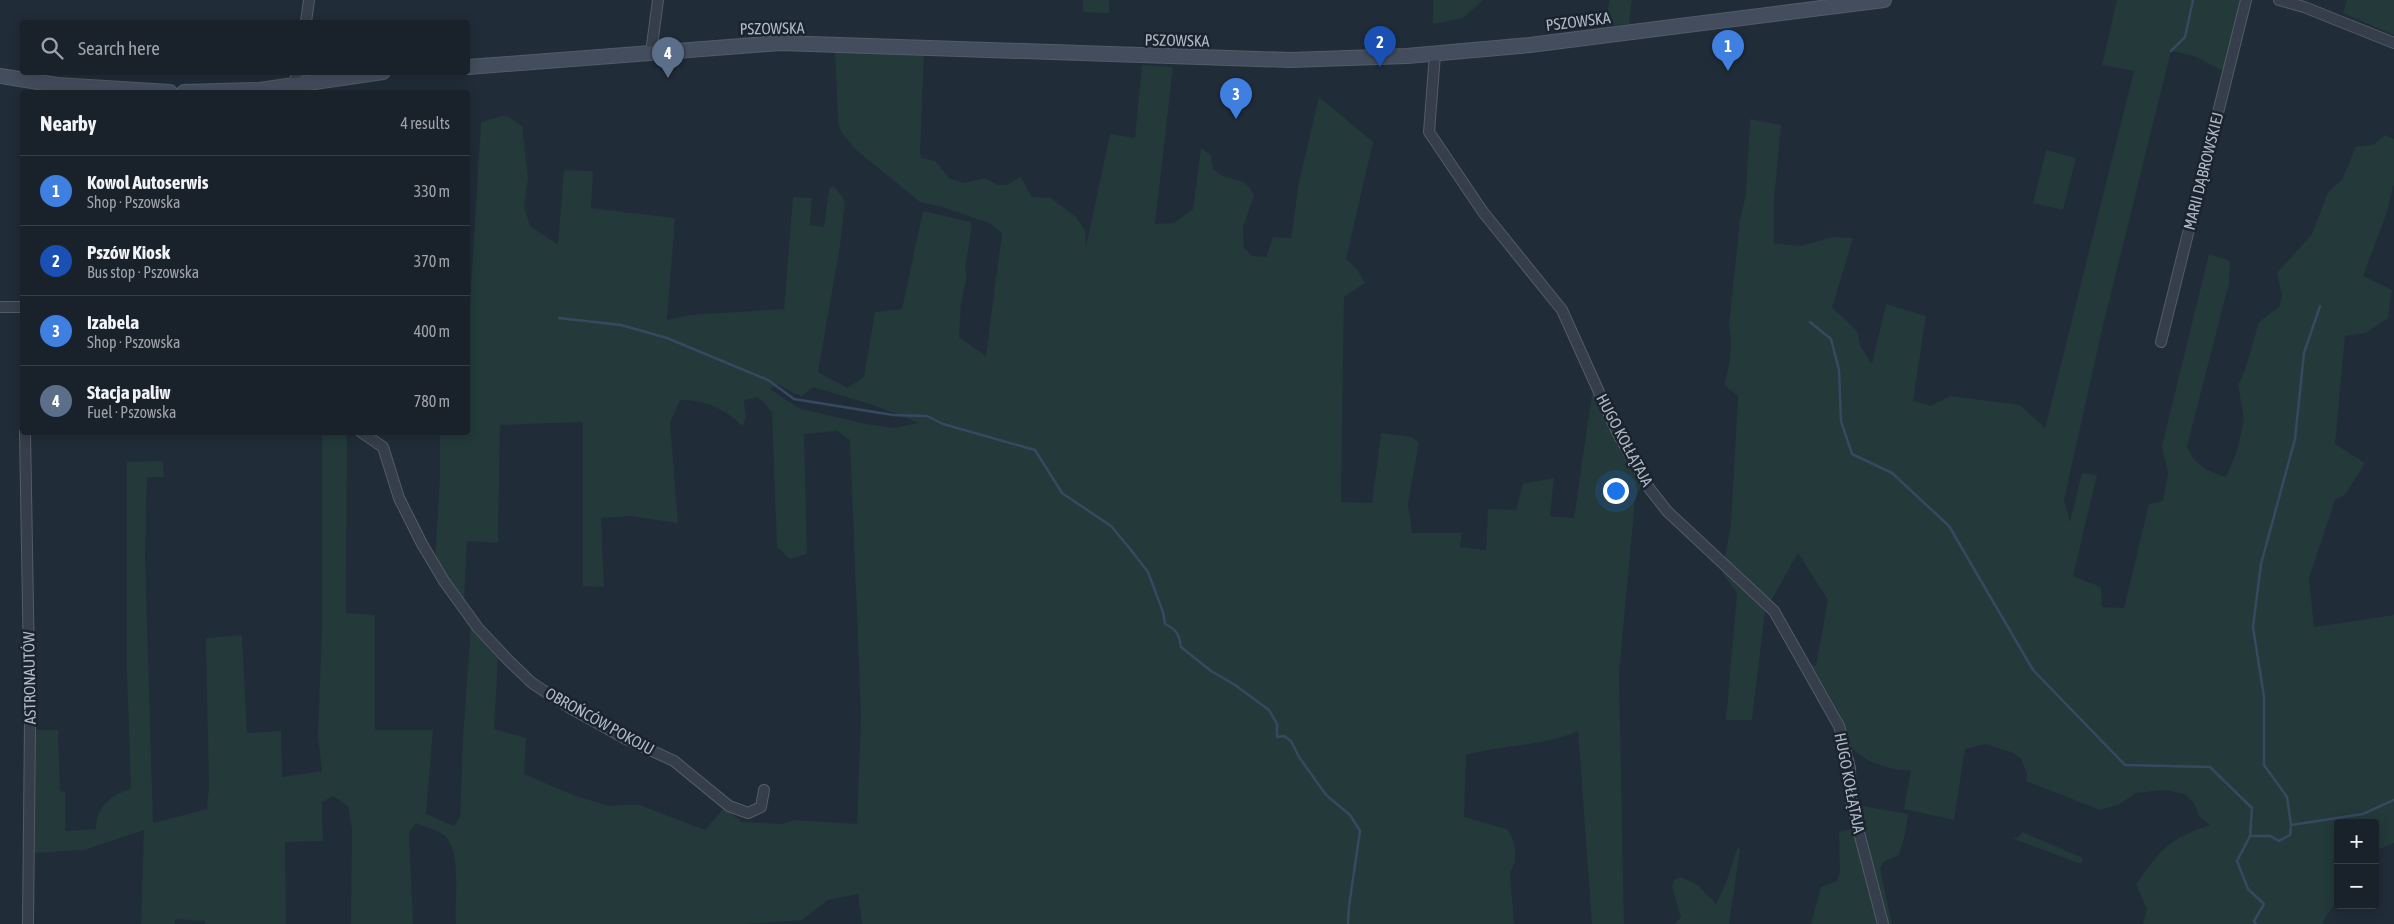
<!DOCTYPE html>
<html lang="en">
<head>
<meta charset="utf-8">
<style>
	body { margin:0; font-family:"Asap Condensed",sans-serif; background:#222933; color:#f1f3f6 }
	.controls { position:absolute; right:15px; bottom:15px; display:grid; overflow:hidden; border-radius:5px; box-shadow:0 2px 12px #0003 }
	.controls button { width:45px; height:45px; display:grid; place-items:center; padding:0; border:0; border-bottom:1px solid #373e47; background:#19212b; color:#f1f3f6; font:25px sans-serif }
	.you { position:absolute; left:1615px; top:490px; width:18px; height:18px; margin:-12px; border:4px solid #fff; border-radius:50%; background:#1a73e8; box-shadow:0 0 0 8px #1a73e833 }
	.badge { display:grid; place-items:center; width:32px; height:32px; border-radius:50%; background:#bca0f2; color:#fff; font-size:16px; font-weight:700 }
	.pin { position:absolute; translate:-50% -41px; filter:drop-shadow(0 1px 2px #0008) }
	.pin::after { content:''; position:absolute; top:26px; width:18px; height:15px; background:inherit; clip-path:polygon(0 0,100% 0,50% 100%) }
	.list { margin:0; padding:0; list-style:none }
	h2 { display:flex; justify-content:space-between; align-items:center; height:65px; margin:0; padding:0 20px; font-size:21px }
	h2 small { font-size:16px; font-weight:400; color:#9fa3a9 }
	.list li { display:grid; grid-template-columns:32px 1fr auto; gap:15px; align-items:center; box-sizing:border-box; height:70px; padding:0 20px; border-top:1px solid #373e47 }
	.list b { display:block; font-size:19px; white-space:nowrap }
	.list p { margin:0; font-size:16px; white-space:nowrap; color:#9fa3a9 }
	.list em { font-size:16px; font-style:normal; color:#9fa3a9 }
	.icon { flex:none; width:28px; height:28px; fill:none; stroke:currentColor; stroke-width:2; stroke-linecap:round; stroke-linejoin:round }
	.map { position:relative; flex:none; width:2394px; height:924px; overflow:hidden }
	.search { position:absolute; background:#19212b; box-shadow:0 2px 12px #0003; left:20px; top:20px; width:450px; height:55px; display:flex; align-items:center; gap:12px; box-sizing:border-box; padding:0 18px; border-radius:5px; color:#9fa3a9; font-size:19px }
	.panel { position:absolute; background:#19212b; box-shadow:0 2px 12px #0003; left:20px; top:90px; width:450px; height:345px; border-radius:5px }
	.map>svg:first-child { display:block }
</style>
</head>
<body>
<div class="map">
<svg width="2394" height="924" viewBox="0 0 2394 924">
	<rect width="100%" height="100%" fill="#212c39"/>
	<!-- green -->
	<path fill="#23393a" fill-rule="evenodd" d="M1083 0H1109V13L1083 12Z
		M1433 0H1483L1463 18 1433 24Z
		M1609 0H1632L1629 24 1606 26Z
		M2117 0H2242L2223 71 2194 56 2171 51 2101 334 2064 500 2070 522 2082 473 2097 475 2073 576 2101 587 2102 607 2124 608 2149 504 2163 501 2168 473 2162 446 2209 254 2230 261 2229 283 2187 446C2192 463 2210 473 2226 477L2237 451 2244 420 2238 384 2244 373 2259 322 2279 307 2282 296 2277 273 2312 234 2328 192 2342 180 2356 147 2373 145 2385 135 2394 139V183L2387 212 2363 276 2392 290 2388 318 2366 333 2345 336 2335 444 2365 463 2346 494 2335 500 2309 578 2314 627 2394 615V843L2375 851V823H2338V899L2322 922 2325 924H2143L2147 909 2136 885C2160 849 2169 839 2210 825L2199 816 2194 803 2185 794 2164 790 2136 793 2120 804 2100 810 2026 781 2027 774 2021 758 2011 752 1985 744 1965 749 1954 820 1904 809 1911 770C1894 772 1858 761 1850 744 1846 736 1845 727 1842 719 1832 699 1820 680 1809 662L1816 666 1828 600 1798 553 1765 611 1752 720H1726L1737 593 1722 573 1731 524 1738 396 1724 385C1730 365 1733 346 1729 325L1740 219 1746 195 1750 119 1781 125 1774 199V243L1801 246 1833 237 1853 238 1832 308 1845 319 1858 333 1860 346 1872 364 1886 304 1926 316 1913 401 1931 406 1950 396 2020 405 2045 428 2134 71 2102 65Z
		M2347 0H2394V35L2343 13Z
		M835 49 924 54 920 153 922 158 935 161 950 179 964 183 984 178 998 185H1007L1021 177 1032 197 1051 198 1076 217 1085 230 1086 247 1110 134 1135 138 1142 65 1173 67 1155 224 1174 223 1193 209 1201 148 1211 155 1213 169C1229 185 1244 172 1254 196L1243 227 1244 248 1252 256 1266 257 1273 237 1291 238 1299 182 1319 97 1373 142 1346 259 1357 269 1365 283 1344 297 1341 502 1372 503 1381 433 1411 437 1419 442 1408 504 1412 533H1462L1460 547 1486 550 1488 509 1516 510 1523 484 1554 478 1550 516 1574 518 1593 387 1612 431 1641 486 1635 500 1619 674 1624 924H1592L1578 731C1543 747 1503 744 1466 755L1464 817 1507 829 1512 837 1515 848V862L1510 873 1514 924H862L858 894 828 900 802 920 746 924H456C454 901 462 852 445 836 438 830 425 827 416 823L409 833 413 924H351L352 829 348 806 333 796 322 802 323 841 285 842 286 924H205V921L175 919V924H141L144 830 84 850 33 853V730H58L60 791 65 792V831L96 829C96 806 111 795 131 789L127 672V462L163 461 164 477H147L145 554 153 823 207 809 209 786 206 638 242 635 247 733 281 731 282 777 322 771 318 736 322 626V433L347 434 346 613 375 615V730H433L426 814 454 826 460 817 463 738 471 624 498 657 494 729 526 738 524 774 573 795 609 806 637 804 705 830 724 808 742 822 783 824 794 820 857 824 861 716 850 440 837 431 804 434 807 554 790 559 777 547 772 413 764 402 757 397 744 400 746 419 742 426C726 409 703 399 680 400L670 423 678 523 630 516 601 518 604 587 583 586V422L500 425 498 543 467 541 464 601 435 561 440 478V433L468 432V337L481 122 506 115 522 126 528 178 524 207 530 226 558 245 564 170 593 171 591 208 675 218 667 320 689 315 784 309 793 197 812 198 810 225 824 227 829 189 834 186 845 201 840 246 818 372 847 388 864 377 875 312 902 309 923 211 970 222 972 226 965 268 967 277 961 303 959 337 986 356 1002 233 989 223 942 207 920 202 855 149 841 132 838 121ZM778 384 793 393 802 396 813 387 873 405 919 423 894 428 866 424 798 408 770 389Z
		M2046 150 2076 158 2063 210 2033 203Z
		M1857 805 1908 814 1905 834 1899 855 1883 862 1880 869 1892 924H1886L1856 811Z
		M1856 827 1877 924H1811L1821 887 1837 881 1840 872 1839 832Z
		M2022 832 2083 858 2081 864 2011 838 2018 837Z
		M1738 846 1740 850 1729 924H1675L1681 917 1672 887 1674 880 1680 877 1698 885 1716 904 1726 883Z"/>
	<g fill="none" stroke-linecap="round" stroke-linejoin="round">
		<!-- stream -->
		<path stroke="#354961" stroke-width="2.5" d="M2171 51 2185 37 2193 0
			M559 318 621 325 667 338 768 380 794 399 893 415 927 416 943 424 1035 450 1062 493 1111 526 1131 550 1148 572 1163 612 1165 624C1177 630 1179 634 1181 647L1211 671 1235 685 1269 710 1277 724V737L1284 736 1291 741 1299 757 1326 795 1350 815 1360 831 1349 906 1348 924
			M1810 322 1831 339 1839 370 1841 421 1852 454 1892 473 1949 526 2033 670 2125 765 2210 767 2252 808 2250 836 2237 861 2248 889 2264 904 2254 921 2256 924
			M2291 825 2287 797 2264 765V697L2253 627 2261 564 2295 439 2304 353 2320 306
			M2251 836H2270L2279 841 2290 835 2291 825 2363 814 2394 800"/>
		<!-- minor casing -->
		<g stroke="#525c67" stroke-width="12">
			<path id="minor" d="M2279 0 2304 7 2394 43
				M306 22 309 0
				M651 53 658 0
				M1435 54 1429 132 1483 212 1562 310 1617 432 1649 488 1667 511 1774 611 1839 726 1850 768 1851 802 1883 924
				M295 84 297 72
				M0 307H22
				M2161 342 2246 0
				M25 432 30 723 28 924
				M361 432 383 447 399 498 422 544 444 581 478 628 509 661 532 683 570 708 626 739 674 761 729 806 748 813 761 807 764 790"/>
		</g>
		<!-- secondary casing -->
		<g stroke="#525c67" stroke-width="16">
			<path id="secondary" d="M468 67 780 43 1290 60 1407 56 1530 45 1884 0
				M0 76 57 85 170 92
				M184 92 260 90 383 72"/>
		</g>
		<!-- minor -->
		<use href="#minor" stroke="#353e4a" stroke-width="10"/>
		<!-- secondary -->
		<use href="#secondary" stroke="#434d5d" stroke-width="14"/>
	</g>
	<g text-anchor="middle" stroke-width="5" stroke-linejoin="round" paint-order="stroke">
		<!-- street labels -->
		<g font-size="16" fill="#afb9c6" stroke="#1a232e">
			<text transform="translate(1578 21) rotate(-7)" y="6">PSZOWSKA</text>
			<text transform="translate(772 28) rotate(-1)" y="6">PSZOWSKA</text>
			<text transform="translate(1177 40) rotate(1)" y="6">PSZOWSKA</text>
			<text transform="translate(2203 171) rotate(-76)" y="6">MARII DĄBROWSKIEJ</text>
			<text transform="translate(1625 440) rotate(62)" y="6">HUGO KOŁŁĄTAJA</text>
			<text transform="translate(29 678) rotate(-91)" y="6">ASTRONAUTÓW</text>
			<text transform="translate(600 721) rotate(29)" y="6">OBROŃCÓW POKOJU</text>
			<text transform="translate(1850 783) rotate(79)" y="6">HUGO KOŁŁĄTAJA</text>
		</g>
	</g>
</svg>
<div class="controls">
<button>+</button>
<button>−</button>
</div>
<div class="you"></div>
<div class="pin badge" style="left:1728px;top:71px;background:#3f7fe0">1</div>
<div class="pin badge" style="left:1380px;top:67px;background:#1a4fb4">2</div>
<div class="pin badge" style="left:1236px;top:119px;background:#3f7fe0">3</div>
<div class="pin badge" style="left:668px;top:78px;background:#5c6f8a">4</div>
<div class="search"><svg class="icon" aria-label="search" viewBox="0 0 24 24"><circle cx="10" cy="10" r="6"/><path d="M15 15l6 6"/></svg>Search here</div>
<section class="panel">
<h2>Nearby<small>4 results</small></h2>
<ul class="list">
<li><span class="badge" style="background:#3f7fe0">1</span><div><b>Kowol Autoserwis</b><p>Shop · Pszowska</p></div><em>330 m</em></li>
<li><span class="badge" style="background:#1a4fb4">2</span><div><b>Pszów Kiosk</b><p>Bus stop · Pszowska</p></div><em>370 m</em></li>
<li><span class="badge" style="background:#3f7fe0">3</span><div><b>Izabela</b><p>Shop · Pszowska</p></div><em>400 m</em></li>
<li><span class="badge" style="background:#5c6f8a">4</span><div><b>Stacja paliw</b><p>Fuel · Pszowska</p></div><em>780 m</em></li>
</ul>
</section>
</div>
</body>
</html>
